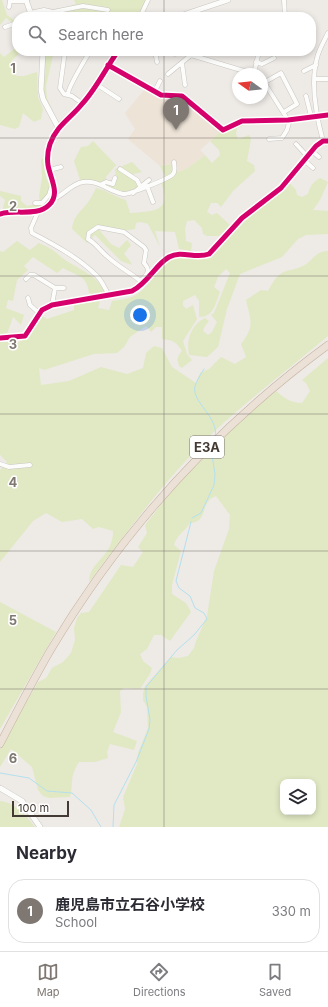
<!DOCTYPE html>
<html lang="en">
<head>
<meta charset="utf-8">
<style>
	body { margin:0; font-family:Inter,"Noto Sans JP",sans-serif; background:#f2f2f3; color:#2b2b33 }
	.controls { position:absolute; right:12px; bottom:12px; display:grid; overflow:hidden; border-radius:8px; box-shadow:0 2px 6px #0003 }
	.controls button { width:36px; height:36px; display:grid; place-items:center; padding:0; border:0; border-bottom:1px solid #e1e1e2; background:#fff; color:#2b2b33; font:20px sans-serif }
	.compass { position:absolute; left:232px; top:68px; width:36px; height:36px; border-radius:50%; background:#fff; box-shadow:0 2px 6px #0003; rotate:285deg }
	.scale { position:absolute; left:12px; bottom:10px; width:57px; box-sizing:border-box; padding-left:4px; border:2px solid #433a33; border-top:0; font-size:11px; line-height:14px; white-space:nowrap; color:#433a33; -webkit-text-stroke:3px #fff; paint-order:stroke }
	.you { position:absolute; left:140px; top:315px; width:14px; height:14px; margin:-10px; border:3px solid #fff; border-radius:50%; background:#1a73e8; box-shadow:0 0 0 6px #1a73e833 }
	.badge { display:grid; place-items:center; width:26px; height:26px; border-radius:50%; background:#7f7872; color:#fff; font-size:13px; font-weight:700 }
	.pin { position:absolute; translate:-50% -33px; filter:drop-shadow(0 1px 2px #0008) }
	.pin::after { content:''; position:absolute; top:21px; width:14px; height:12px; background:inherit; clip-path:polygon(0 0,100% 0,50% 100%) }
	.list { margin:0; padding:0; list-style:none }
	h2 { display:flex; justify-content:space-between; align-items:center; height:52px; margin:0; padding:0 16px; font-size:17px }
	h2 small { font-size:13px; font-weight:400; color:#7c7c81 }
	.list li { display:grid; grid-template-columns:26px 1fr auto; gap:12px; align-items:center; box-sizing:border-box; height:64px; margin:0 8px 8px; padding:0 8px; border:1px solid #e1e1e2; border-radius:16px }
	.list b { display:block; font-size:15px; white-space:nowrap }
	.list p { margin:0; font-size:13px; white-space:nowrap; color:#7c7c81 }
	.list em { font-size:13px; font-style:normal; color:#7c7c81 }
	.icon { flex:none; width:22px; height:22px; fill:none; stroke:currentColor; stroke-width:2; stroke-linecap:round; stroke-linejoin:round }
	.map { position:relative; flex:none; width:328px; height:827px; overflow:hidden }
	.search { position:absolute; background:#fff; box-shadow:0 2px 6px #0003; left:12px; right:12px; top:12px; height:44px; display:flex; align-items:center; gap:10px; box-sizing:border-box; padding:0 14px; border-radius:16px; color:#7c7c81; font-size:15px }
	.sheet { height:124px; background:#fff }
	nav { display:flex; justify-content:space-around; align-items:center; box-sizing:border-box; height:56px; border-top:1px solid #e1e1e2; background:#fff; font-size:11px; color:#7c7c81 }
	nav a { display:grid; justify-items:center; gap:2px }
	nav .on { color:#7f7872 }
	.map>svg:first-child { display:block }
</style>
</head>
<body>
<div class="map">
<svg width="328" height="827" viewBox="0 0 328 827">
	<rect width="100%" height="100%" fill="#eeeae6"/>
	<!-- education -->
	<path fill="#ede3d7" d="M146 88 163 99 180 101 220 132 200 150 205 155 188 168 178 172 174 164 160 166 128 139 135 129 125 113Z"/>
	<!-- green -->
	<path fill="#e1e9c4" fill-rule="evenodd" d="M0 0H2L7 15 17 22 13 23 6 18 0 25Z
		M74 0H146L139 17H33L30 10C47 11 60 9 76 4Z
		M17 47V51H22L11 61 17 70 16 76H24L37 72 38 97 43 109 41 119 34 122 23 113 19 127 15 129 0 125V53L4 57Z
		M43 51H54L46 86 47 98 56 119 44 98Z
		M242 123 243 126 237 128 236 134 238 139 249 135 251 139 247 161 254 165 255 171 233 191 221 207 217 203H211L207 212 212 215 217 213 230 225 219 236H207L203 234 202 228 194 220 187 221 185 229 186 241 192 243 191 251 179 249 175 232 155 231 160 247 148 224 141 222 136 223 135 229 116 232 102 228 100 231 111 244 119 248 127 240 131 245 124 254 130 261 132 265 121 261 95 235 87 243 72 229C73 218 78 214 84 207 89 202 93 194 96 188 107 190 115 197 126 200L130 213C154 211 172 213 161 182L165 176 160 166 174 164 178 172 188 168 205 155 212 163 220 155 219 150 210 141 220 132Z
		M93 141 116 165 106 177V181L111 183 116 178 115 169 132 162 142 172 134 174 132 178 141 185 139 189 125 194 80 180 74 161 81 147 88 146Z
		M43 158C44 164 44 171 46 177 47 181 50 184 52 188 57 207 40 216 24 215L21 211 2 212 5 200 0 196V191L21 196V201L27 206 40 203 39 196 42 178 41 160Z
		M320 178 328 182 320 200 313 210 328 211V234L306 235 298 239 282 257 240 274 227 309 218 347 207 357 189 355C186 339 191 325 205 318L209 321 205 326 203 331 208 335 212 332 217 322 211 315 214 313 230 273 226 269 218 277 214 287 220 292C215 304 214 317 199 317V301L195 295 183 301V305L186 309 193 305 197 319 183 341 187 354 192 360 182 368 179 366C177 359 177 356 182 351 177 342 172 340 162 339V327H156L151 332 146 326 130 337 124 347 117 353 94 354 44 370 39 368 41 385 69 381 101 367 127 374 143 368 146 353 154 346 162 348 172 367 196 383 200 373 209 369 221 357 235 364 246 357 241 344C255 325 251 322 246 300L261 290 268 291C271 286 274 279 279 275 286 269 297 270 305 265 313 260 317 250 328 251V336C291 367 253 396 218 428 169 474 129 529 89 582 89 561 113 558 113 531L99 527 93 529 82 519 62 522 46 513 33 521 0 562V470L7 462 0 455V342H19L25 339 37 316 41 315 47 319 74 310V305L100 301 98 308 109 310 112 301C119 300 129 299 136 295 152 285 163 258 178 256 186 254 194 260 203 259L235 223 247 213 269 201 289 182 296 190 297 195 302 197 308 194C310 186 313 182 320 178Z
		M17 241 30 250 39 243C48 247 52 249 60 256 75 269 96 272 105 293L96 295 89 293C87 275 77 276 63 268L57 273 33 257 24 266 28 270 17 280 13 301 8 300 6 308 24 315 21 325 13 317 7 334 0 335V251L3 252Z
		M328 358V827H119L125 809 123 797 137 764 138 753 148 728 147 707 143 700V693L145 686 171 657 179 658 188 656 194 648 196 641 207 616 214 571 229 529 230 515 216 496C199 502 209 522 190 523 183 534 179 532 174 545L181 551 172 585V594L186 603 191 612 170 641 161 635H154L147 649 140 654 143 661 152 668 150 674 140 689 124 688 120 691 121 712 113 732 137 741 134 750 110 744 107 752 108 758 95 762H79C69 778 74 781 70 797L49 798 43 796 38 790 32 767 11 749 0 767V747L38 682 46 678 52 668 63 662 71 653 75 640 74 628 77 618 81 613 89 612 121 565 133 567 143 552 138 547 147 533 145 525C183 475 227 430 276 391 284 398 291 403 302 403L310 391 306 383 302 380ZM283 782H313V812H283Z
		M0 602 56 632 0 729Z
		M0 801C14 802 27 816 35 827H0Z"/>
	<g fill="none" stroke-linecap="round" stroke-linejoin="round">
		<!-- stream -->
		<path stroke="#b4e0ee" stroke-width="1" d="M204 369C201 374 197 380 195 386 191 402 220 418 215 437
			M192 518 201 513 214 485 215 474 211 449
			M0 773 29 778 47 791 72 793 91 810 101 827
			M113 827 114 805 136 762 149 729 150 720 146 696V687L177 650 194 635 207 619 204 613 195 608 190 596 179 588 176 581 191 522"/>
		<!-- minor casing -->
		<g stroke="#cac6c2" stroke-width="5">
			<path id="minor" d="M284 0 285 17
				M9 7 10 1H27
				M30 13 44 10 53 12 83 6 108 10
				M140 17 148 0
				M5 27 17 23
				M65 51 60 88 64 94 72 96 83 104
				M155 51 157 62
				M175 51V54
				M256 62 262 64 274 58
				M182 63 185 85
				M108 65 161 95 182 96 223 130 242 121 288 120 328 115
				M304 71 316 65
				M168 74 191 55 254 74
				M254 74 259 51
				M262 79 288 120
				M315 79H328
				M265 82 281 73 297 104 284 112
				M96 84 119 99
				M155 91 160 81
				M68 94C68 87 85 60 90 51
				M306 96 311 116
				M269 139 282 138 287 130 290 119
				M323 141C316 115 310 84 317 58 319 49 324 41 328 33
				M296 144 307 156
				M312 151 319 157
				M304 160 313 168
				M120 169 137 180 140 186
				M49 170 61 167
				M102 184 106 182 113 184 115 178
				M147 186 153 202
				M133 193 149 180
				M54 199C65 194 71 184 83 182 99 180 108 191 123 194 128 195 171 178 173 174 176 171 174 166 174 162
				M35 203H42L49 195 53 182
				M38 212 31 228 32 233C55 245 79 258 97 276 102 281 105 289 109 295
				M0 214C21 208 40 220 54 199L48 156 50 143 58 127
				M26 279 30 275H34L55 288
				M141 281C148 273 151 271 144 263L146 250 144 247 124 232 98 227 89 233 88 239C97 244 101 252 109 258 120 268 133 274 144 284
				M28 298 30 305 39 313
				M52 305 55 288H64
				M0 338 25 336 42 310 52 305 132 291C148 283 155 265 169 257 182 250 195 259 209 254L242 218 281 188 316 146 323 141H328
				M0 464 9 467 30 465"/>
		</g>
		<!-- tertiary casing -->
		<g stroke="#cac6c2" stroke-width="6">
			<path id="tertiary" d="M26 0 32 17
				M177 17 228 0
				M43 51 41 90 43 99 58 127 83 104 118 51
				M0 788 22 801 40 827"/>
		</g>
		<!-- motorway casing -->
		<g stroke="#c6b2a1" stroke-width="8">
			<path id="motorway" d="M0 744C16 713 32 682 50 651 122 530 215 428 328 345"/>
		</g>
		<!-- minor -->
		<use href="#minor" stroke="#fcfcfb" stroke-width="4"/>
		<!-- tertiary -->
		<use href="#tertiary" stroke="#fcfcfb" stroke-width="5"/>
		<!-- motorway -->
		<use href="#motorway" stroke="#ebe1d7" stroke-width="7"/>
		<!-- cycleway casing -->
		<g stroke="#fff" stroke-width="8">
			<path id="cycleway" d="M108 65 161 95 182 96 223 130 242 121 288 120 328 115
				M0 214C16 209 37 217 49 205 61 194 50 178 48 165 47 158 48 150 50 144 56 126 71 118 82 104 96 89 106 68 118 51
				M0 338 25 336 42 310 52 305 132 291C148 283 155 265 169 257 182 250 195 259 209 254L242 218 281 188 316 146 323 141H328"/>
		</g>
		<!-- cycleway -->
		<use href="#cycleway" stroke="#d6006c" stroke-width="5"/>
	</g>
	<!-- grid -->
	<path fill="none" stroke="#7f7872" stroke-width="1" stroke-opacity="0.55" d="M164 0V17M164 51V827M0 138H328M0 276H328M0 414H328M0 551H328M0 689H328"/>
	<g text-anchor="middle" stroke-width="3" stroke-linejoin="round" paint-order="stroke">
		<!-- shield labels -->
		<rect fill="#fff" stroke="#7b7570" stroke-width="1" x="190" y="436" width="34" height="22" rx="3"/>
		<g font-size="13" font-weight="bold" fill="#433a33">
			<text x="207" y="452">E3A</text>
		</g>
	</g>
	<g font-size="13" text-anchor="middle" font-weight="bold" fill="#7f7872" stroke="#fff" stroke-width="3" stroke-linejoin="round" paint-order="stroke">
		<text x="13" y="73">1</text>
		<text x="13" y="211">2</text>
		<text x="13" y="349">3</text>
		<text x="13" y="487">4</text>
		<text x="13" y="625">5</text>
		<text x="13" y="763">6</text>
	</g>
</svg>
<div class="controls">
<button><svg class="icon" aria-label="layers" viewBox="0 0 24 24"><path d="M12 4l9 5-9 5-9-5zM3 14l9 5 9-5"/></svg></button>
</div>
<svg class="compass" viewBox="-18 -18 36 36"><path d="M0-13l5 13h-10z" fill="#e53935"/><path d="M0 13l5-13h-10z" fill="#7c7c81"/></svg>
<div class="scale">100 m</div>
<div class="you"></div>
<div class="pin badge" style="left:176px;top:130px">1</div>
<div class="search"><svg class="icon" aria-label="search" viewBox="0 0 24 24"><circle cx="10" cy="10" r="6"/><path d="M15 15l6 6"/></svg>Search here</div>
</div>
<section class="sheet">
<h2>Nearby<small></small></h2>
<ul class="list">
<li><span class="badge">1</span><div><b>鹿児島市立石谷小学校</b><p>School</p></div><em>330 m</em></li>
</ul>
</section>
<nav>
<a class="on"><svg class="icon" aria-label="map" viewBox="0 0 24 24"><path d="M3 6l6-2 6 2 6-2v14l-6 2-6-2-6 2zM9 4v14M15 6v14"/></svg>Map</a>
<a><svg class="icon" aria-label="directions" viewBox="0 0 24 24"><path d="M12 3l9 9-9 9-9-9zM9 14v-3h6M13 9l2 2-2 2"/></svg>Directions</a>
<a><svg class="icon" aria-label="saved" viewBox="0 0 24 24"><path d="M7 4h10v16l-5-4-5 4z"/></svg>Saved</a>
</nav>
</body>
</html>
